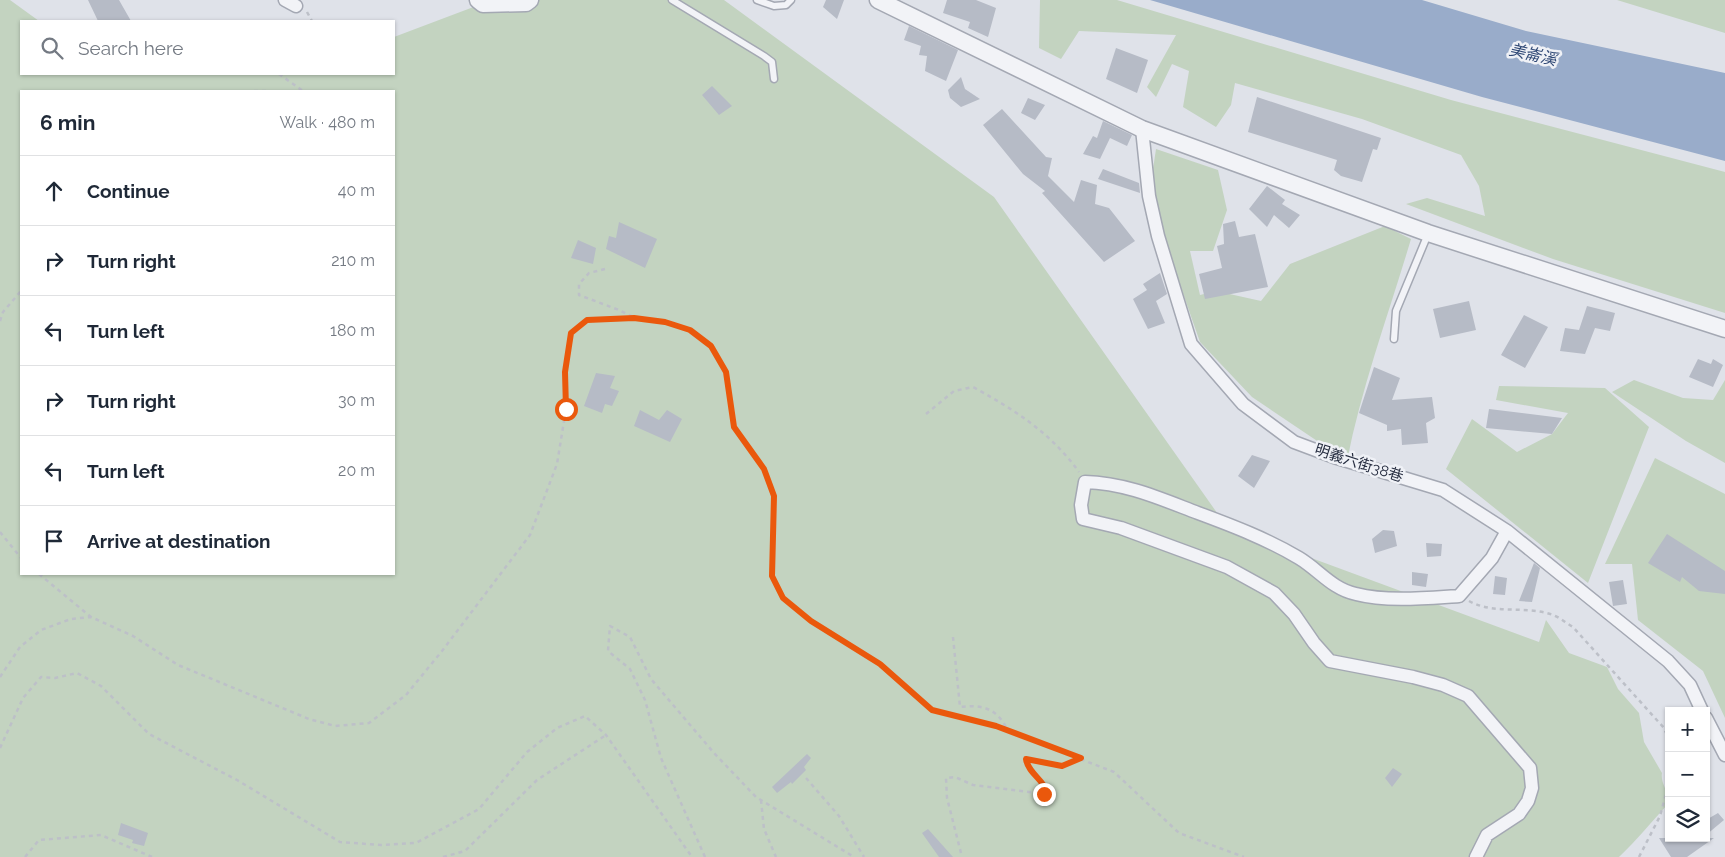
<!DOCTYPE html>
<html lang="en">
<head>
<meta charset="utf-8">
<style>
	body { margin:0; font-family:Raleway,"Noto Sans TC",sans-serif; background:#f2f2f3; color:#1f2937 }
	.controls { position:absolute; right:15px; bottom:15px; display:grid; overflow:hidden; border-radius:0px; box-shadow:0 1px 4px #0004 }
	.controls button { width:45px; height:45px; display:grid; place-items:center; padding:0; border:0; border-bottom:1px solid #e0e1e3; background:#fff; color:#1f2937; font:25px sans-serif }
	.stop { position:absolute; width:15px; height:15px; margin:-11px; border:4px solid #ea580c; border-radius:50%; background:#fff }
	.stop.end { background:#ea580c; border-color:#fff; box-shadow:0 1px 5px #0008 }
	.list { margin:0; padding:0; list-style:none }
	h2 { display:flex; justify-content:space-between; align-items:center; height:65px; margin:0; padding:0 20px; font-size:21px }
	h2 small { font-size:16px; font-weight:400; color:#747a83 }
	.list li { display:grid; grid-template-columns:32px 1fr auto; gap:15px; align-items:center; box-sizing:border-box; height:70px; padding:0 20px; border-top:1px solid #e0e1e3 }
	.list b { display:block; font-size:19px; white-space:nowrap }
	.list em { font-size:16px; font-style:normal; color:#747a83 }
	.icon { flex:none; width:28px; height:28px; fill:none; stroke:currentColor; stroke-width:2; stroke-linecap:round; stroke-linejoin:round }
	.map { position:relative; flex:none; width:1725px; height:857px; overflow:hidden }
	.search { position:absolute; background:#fff; box-shadow:0 1px 4px #0004; left:20px; top:20px; width:375px; height:55px; display:flex; align-items:center; gap:12px; box-sizing:border-box; padding:0 18px; border-radius:0px; color:#747a83; font-size:19px }
	.panel { position:absolute; background:#fff; box-shadow:0 1px 4px #0004; left:20px; top:90px; width:375px; height:485px; border-radius:0px }
	.map>svg:first-child { display:block }
</style>
</head>
<body>
<div class="map">
<svg width="1725" height="857" viewBox="0 0 1725 857">
	<rect width="100%" height="100%" fill="#dfe2e9"/>
	<!-- green -->
	<path fill="#c3d3c0" fill-rule="evenodd" d="M0 0H10L39 21H21V74H394V37L492 0H724L994 197 1227 527 1539 642 1546 620 1569 653 1607 667 1618 689 1639 713 1644 742 1662 773C1660 783 1669 792 1669 803 1652 821 1637 840 1619 857H0ZM21 91H394V574H21Z
		M1040 0H1117L1451 100 1725 172V313L1553 259 1406 204 1427 198 1485 216 1479 186 1461 155 1362 119 1235 83 1231 105 1216 127 1183 107 1189 71 1172 64 1156 97 1147 87 1176 35 1079 31 1061 59 1039 48Z
		M1617 0H1725V33Z
		M1156 149 1218 170 1227 210 1213 251H1190L1200 295 1216 291 1261 301 1290 264 1385 226 1411 239C1389 313 1362 385 1347 461L1252 397 1200 342 1149 196Z
		M1634 380 1683 398 1713 400 1725 380V463L1686 441 1612 392Z
		M1499 386 1605 388 1649 427 1588 583 1446 469 1472 419 1517 452 1552 434 1568 413 1496 400Z
		M1655 458 1725 494V718L1703 671 1638 620 1632 564H1605Z"/>
	<!-- water -->
	<path fill="#99acca" d="M1150 0H1422L1526 31 1725 73V161L1482 97Z"/>
	<!-- building -->
	<path fill="#b6bbc6" d="M88 0H119L131 21H98Z
		M826 0H844L837 19 823 7Z
		M947 0H976L996 8 988 37 968 28 970 22 943 13Z
		M909 26 958 50 946 81 925 71 927 56 919 55 921 46 904 40Z
		M1116 48 1148 60 1137 93 1106 79Z
		M961 77 965 89 980 99 961 107 950 98 948 90Z
		M712 86 732 106 719 115 702 95Z
		M1257 97 1381 138 1377 150 1373 149 1362 182 1341 176 1334 170 1337 160 1248 132Z
		M1028 98 1045 105 1035 120 1021 113Z
		M1002 109 1046 157 1052 158 1048 176 1074 202 1081 180 1097 185 1095 204 1109 208 1135 241 1104 262 1042 193 1045 191 1023 174 983 125Z
		M1103 121 1132 135 1127 146 1110 138 1100 159 1083 154 1093 136 1097 138Z
		M1103 169 1139 183 1140 193 1098 179Z
		M1267 186 1285 200 1282 204 1300 215 1289 228 1274 215 1267 227 1249 209Z
		M1235 221 1239 237 1255 234 1268 287 1205 299 1199 274 1222 268 1217 246 1224 244 1223 224Z
		M619 222 657 239 645 268 606 249 609 236 616 238Z
		M578 240 596 248 593 264 571 258Z
		M1160 273 1167 294 1156 301 1165 323 1148 329 1133 299 1147 290 1143 284Z
		M1469 301 1476 330 1440 338 1433 309Z
		M1587 306 1615 313 1610 331 1595 328 1585 354 1560 351 1565 328 1579 330Z
		M1524 315 1548 327 1525 368 1501 355Z
		M1698 359 1711 364 1713 359 1723 365 1713 387 1689 377Z
		M1374 367 1400 378 1392 400 1432 397 1435 418 1426 423 1428 443 1402 445 1401 429 1387 431V425L1359 413Z
		M596 373 615 376 610 388 619 391 612 406 605 404 602 413 584 406Z
		M1489 409 1562 418 1552 434 1486 428Z
		M640 410 659 420 667 410 682 419 670 442 634 426Z
		M1252 455 1270 461 1254 488 1238 476Z
		M1383 530 1394 531 1397 546 1375 553 1372 539Z
		M1667 534 1725 571V594L1699 591 1682 577 1680 582 1648 563Z
		M1426 543 1442 544 1441 556 1427 557Z
		M1534 563 1540 568 1532 602 1519 601Z
		M1412 572 1428 574 1426 587 1412 585Z
		M1495 576 1507 578 1505 595 1493 594Z
		M1623 580 1627 604 1613 606 1609 582Z
		M807 754 811 758 804 767 806 770 792 784 791 782 777 793 772 787Z
		M1393 768 1402 774 1392 787 1385 778Z
		M1718 813 1724 820 1706 835V820Z
		M121 823 148 833 144 846 132 843 133 840 118 835Z
		M928 829 953 857H939L922 833Z
		M1659 838H1714L1687 857H1671Z"/>
	<g fill="none" stroke-linecap="round" stroke-linejoin="round">
		<!-- service casing -->
		<g stroke="#a4a8b3" stroke-width="9">
			<path id="service" d="M672 0 764 56 772 62 774 79
				M757 0 774 6 786 5 791 0
				M1394 339 1396 311 1428 234"/>
		</g>
		<!-- minor casing -->
		<g stroke="#a4a8b3" stroke-width="15">
			<path id="minor" d="M285 0 296 6
				M1142 129 1149 196 1158 236 1191 344 1243 404 1294 442 1334 457 1443 490 1507 531 1668 661 1690 685 1702 711
				M1706 718 1725 755
				M1476 857 1487 835 1519 814 1528 801 1532 788 1530 768 1468 696 1443 685 1413 677 1330 661 1314 643 1294 614 1274 593 1227 567 1121 528 1083 519 1081 505 1085 482C1126 483 1161 499 1198 513 1233 526 1267 539 1299 558 1319 570 1332 589 1356 594 1387 602 1427 598 1459 596L1492 558 1507 531"/>
		</g>
		<!-- tertiary casing -->
		<g stroke="#a4a8b3" stroke-width="19">
			<path id="tertiary" d="M478 0 483 4 526 3 530 0
				M878 0 1142 129 1428 233 1725 329"/>
		</g>
		<!-- path -->
		<path stroke="#bdc0c8" stroke-width="2.5" stroke-dasharray="4 4" stroke-linecap="butt" d="M307 12 312 21
			M279 74 303 91
			M254 91H269
			M605 269 589 273 579 284V295L619 310 633 317
			M0 321 3 312 21 291
			M926 414 954 391 973 387C1015 410 1051 433 1079 472
			M0 532 21 558
			M39 574 91 617
			M1469 601C1494 615 1525 605 1553 615 1559 617 1566 623 1573 627L1664 728 1669 740
			M953 637 960 707C983 704 998 709 1008 731
			M0 677 20 647 41 630 71 619 91 617 133 636 178 665 309 719 335 726 369 723 406 695 442 651 530 535 557 464 566 409 565 371 571 333 587 320 634 318 665 322 690 330 711 346 726 372 735 427 764 469 774 496 773 576 783 599 811 621 880 664 932 710 997 727 1114 772 1179 833 1244 857
			M0 748 23 698 41 677 55 678 77 673 101 686 149 734 237 780 340 842 381 845 416 843 479 809 527 752 557 728 585 716 606 735 692 857
			M806 778 839 816 864 857
			M761 800 764 829 776 857
			M961 853 947 798 946 778 955 777 973 785 1044 794 1047 792C1043 779 1028 773 1026 759L1062 766 1080 759
			M25 857 39 840 101 835 152 857
			M443 857 465 851 537 780 606 735
			M705 857 661 758 645 700 630 669 608 651 610 626 630 637 651 679 714 753 756 797 854 857
			M1639 857 1660 816 1669 783"/>
		<!-- service -->
		<use href="#service" stroke="#f2f3f7" stroke-width="6"/>
		<!-- minor -->
		<use href="#minor" stroke="#f2f3f7" stroke-width="12"/>
		<!-- tertiary -->
		<use href="#tertiary" stroke="#f2f3f7" stroke-width="16"/>
	</g>
	<g fill="none" stroke-linecap="round" stroke-linejoin="round">
		<!-- route -->
		<path stroke="#ea580c" stroke-width="6" d="M566 409 565 372 571 333 587 320 634 318 665 322 690 330 711 346 726 372 734 427 764 469 774 496 772 576 783 598 811 621 880 664 932 710 996 726 1081 758 1062 766 1026 759C1028 773 1043 779 1047 792L1044 794"/>
	</g>
	<g text-anchor="middle" stroke-width="5" stroke-linejoin="round" paint-order="stroke">
		<!-- street labels -->
		<g font-size="15" fill="#272e41" stroke="#eff1f6">
			<text transform="translate(1359 463) rotate(18)" y="5">明義六街38巷</text>
		</g>
		<!-- water labels -->
		<g font-size="16" font-style="italic" fill="#304976" stroke="#eff1f6">
			<text transform="translate(1533 54) rotate(13)" y="6">美崙溪</text>
		</g>
	</g>
</svg>
<div class="controls">
<button>+</button>
<button>−</button>
<button><svg class="icon" aria-label="layers" viewBox="0 0 24 24"><path d="M12 4l9 5-9 5-9-5zM3 14l9 5 9-5"/></svg></button>
</div>
<div class="stop" style="left:566px;top:409px"></div>
<div class="stop end" style="left:1044px;top:794px"></div>
<div class="search"><svg class="icon" aria-label="search" viewBox="0 0 24 24"><circle cx="10" cy="10" r="6"/><path d="M15 15l6 6"/></svg>Search here</div>
<section class="panel">
<h2>6 min<small>Walk · 480 m</small></h2>
<ul class="list">
<li><svg class="icon" aria-label="ahead" viewBox="0 0 24 24"><path d="M12 20V5M6 11l6-6 6 6"/></svg><div><b>Continue</b></div><em>40 m</em></li>
<li><svg class="icon" aria-label="right" viewBox="0 0 24 24"><path d="M7 20v-9h11M14 6l5 5-5 5"/></svg><div><b>Turn right</b></div><em>210 m</em></li>
<li><svg class="icon" aria-label="left" viewBox="0 0 24 24"><path d="M17 20v-9H6M10 6l-5 5 5 5"/></svg><div><b>Turn left</b></div><em>180 m</em></li>
<li><svg class="icon" aria-label="right" viewBox="0 0 24 24"><path d="M7 20v-9h11M14 6l5 5-5 5"/></svg><div><b>Turn right</b></div><em>30 m</em></li>
<li><svg class="icon" aria-label="left" viewBox="0 0 24 24"><path d="M17 20v-9H6M10 6l-5 5 5 5"/></svg><div><b>Turn left</b></div><em>20 m</em></li>
<li><svg class="icon" aria-label="arrive" viewBox="0 0 24 24"><path d="M6 21V4h12l-3 4 3 4H6"/></svg><div><b>Arrive at destination</b></div></li>
</ul>
</section>
</div>
</body>
</html>
